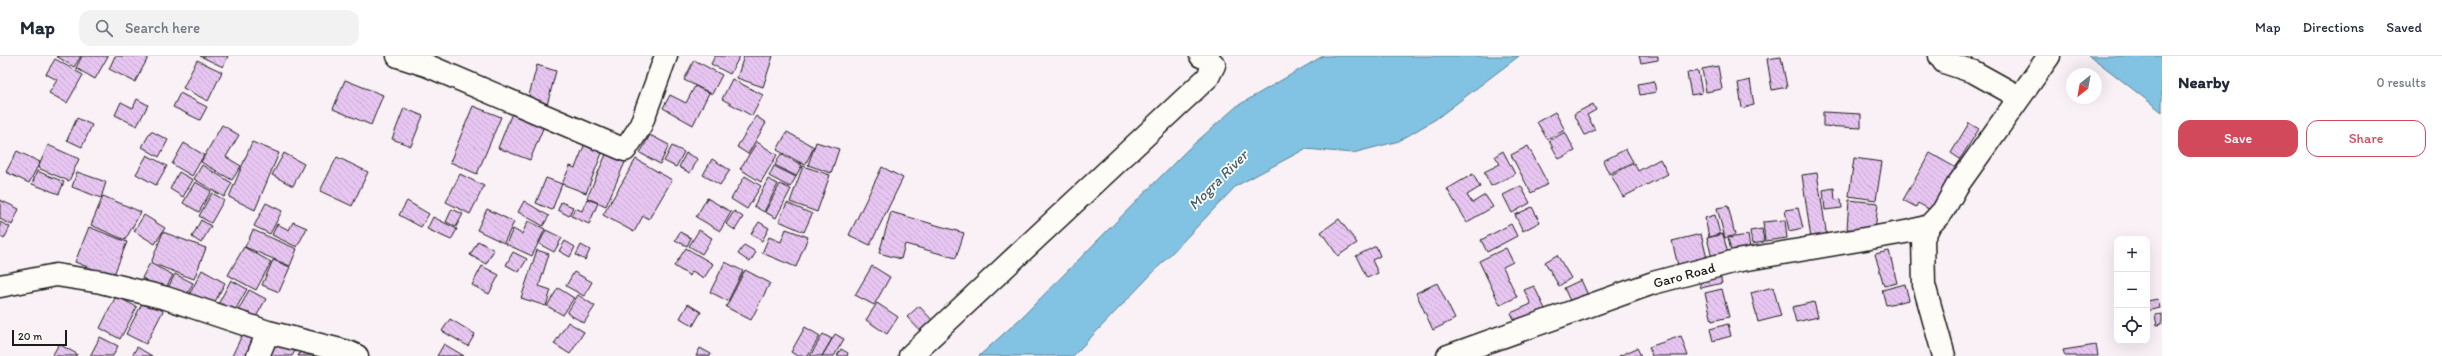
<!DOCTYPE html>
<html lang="en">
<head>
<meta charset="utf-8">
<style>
	body { margin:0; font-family:Itim,sans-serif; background:#f2f2f3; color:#1f2937 }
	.controls { position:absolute; right:12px; bottom:12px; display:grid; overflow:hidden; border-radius:8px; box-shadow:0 4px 16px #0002 }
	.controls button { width:36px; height:36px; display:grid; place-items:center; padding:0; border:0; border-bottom:1px solid #e0e1e3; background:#fff; color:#1f2937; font:20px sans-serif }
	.compass { position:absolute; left:2066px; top:12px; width:36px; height:36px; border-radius:50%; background:#fff; box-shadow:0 4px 16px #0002; rotate:211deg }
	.scale { position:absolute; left:12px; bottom:10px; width:55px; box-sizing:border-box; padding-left:4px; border:2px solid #1c1c1c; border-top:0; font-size:11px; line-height:14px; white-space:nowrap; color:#1c1c1c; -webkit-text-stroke:3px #fdfcf7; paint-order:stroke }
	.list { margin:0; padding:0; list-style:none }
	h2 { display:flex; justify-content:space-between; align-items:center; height:52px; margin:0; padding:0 16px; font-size:17px }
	h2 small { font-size:13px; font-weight:400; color:#747a83 }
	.actions { display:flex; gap:8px; padding:12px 16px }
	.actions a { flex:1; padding:9px 0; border:1px solid #d1495b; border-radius:12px; text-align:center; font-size:14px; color:#d1495b }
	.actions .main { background:#d1495b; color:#fff }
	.icon { flex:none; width:22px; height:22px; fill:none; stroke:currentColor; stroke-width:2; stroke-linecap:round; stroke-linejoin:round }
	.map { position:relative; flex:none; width:2162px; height:300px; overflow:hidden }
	header { display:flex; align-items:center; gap:24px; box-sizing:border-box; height:56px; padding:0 20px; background:#fff; border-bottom:1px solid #e0e1e3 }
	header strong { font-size:19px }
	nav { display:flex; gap:22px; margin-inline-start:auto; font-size:14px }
	.search { width:280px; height:36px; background:#f2f2f3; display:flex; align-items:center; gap:10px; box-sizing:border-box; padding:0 14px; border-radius:12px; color:#747a83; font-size:15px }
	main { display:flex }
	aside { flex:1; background:#fff }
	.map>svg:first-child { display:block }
</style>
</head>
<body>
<header>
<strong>Map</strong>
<div class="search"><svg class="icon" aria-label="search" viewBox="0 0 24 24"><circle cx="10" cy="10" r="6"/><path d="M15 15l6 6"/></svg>Search here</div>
<nav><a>Map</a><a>Directions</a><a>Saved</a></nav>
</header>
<main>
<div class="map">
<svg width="2162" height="300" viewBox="0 0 2162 300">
	<defs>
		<pattern id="building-back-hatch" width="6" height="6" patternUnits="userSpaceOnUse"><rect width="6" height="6" fill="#e8c6f2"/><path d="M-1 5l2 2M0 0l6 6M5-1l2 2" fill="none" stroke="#c6aacf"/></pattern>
	</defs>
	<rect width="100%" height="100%" fill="#f9f1f6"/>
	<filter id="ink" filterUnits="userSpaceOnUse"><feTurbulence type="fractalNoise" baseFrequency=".025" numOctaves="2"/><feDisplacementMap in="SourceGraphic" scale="8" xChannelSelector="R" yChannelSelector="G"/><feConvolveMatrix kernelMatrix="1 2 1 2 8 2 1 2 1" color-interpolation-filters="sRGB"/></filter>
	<g filter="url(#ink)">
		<!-- water -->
		<path fill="#82c3e3" stroke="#598093" d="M1323 0H1519L1436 63 1399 85 1353 97 1305 93 1236 130 1073 300H979L1021 262 1186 95 1237 50Z
			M2088 0H2162V56L2098 6Z"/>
		<!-- building -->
		<path fill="url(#building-back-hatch)" stroke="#1c1c1c" d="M56 0H81L74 11Z
			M82 0H108L95 23 76 12Z
			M115 0H149L135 26 109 13Z
			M200 0H228L223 11Z
			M715 0H740L730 18 711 8Z
			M744 0H773L763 31 737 22Z
			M1639 0H1658V4L1641 7Z
			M1781 1 1787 31 1772 34 1767 3Z
			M55 3 83 19 67 47 49 37 57 24 46 18Z
			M197 4 222 16 208 45 183 32Z
			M694 4 722 19 712 38 684 24Z
			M537 9 556 15 545 57 526 51Z
			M1718 10 1722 33 1706 36 1702 13Z
			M1698 15 1702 37 1691 39 1687 17Z
			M732 23 763 39 752 60 722 43Z
			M345 24 383 39 371 69 333 53Z
			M1750 24 1754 49 1742 52 1738 27Z
			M1654 25 1656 36 1640 39 1638 28Z
			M695 30 709 37 693 69 663 52 670 39 686 47Z
			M180 37 207 51 200 64 173 51Z
			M137 43 148 49 137 70 115 59 121 46 133 52Z
			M1593 48 1596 54 1587 59 1595 74 1585 79 1574 58Z
			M473 50 501 61 477 118 450 106Z
			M404 52 423 60 411 90 392 83Z
			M1555 56 1565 74 1547 83 1537 66Z
			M1823 56 1861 58V72L1823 70Z
			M512 57 544 70 530 104 498 92Z
			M756 60 766 67 748 98 737 91Z
			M77 62 92 69 82 91 67 84Z
			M1969 67 1979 73 1960 103 1951 97Z
			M222 69 239 79 226 101 241 110 232 124 201 106Z
			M151 75 168 84 159 101 142 91Z
			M787 76 814 91 805 109 777 94Z
			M1565 76 1575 95 1559 103 1549 85Z
			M650 79 669 89 660 108 640 97Z
			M586 85 604 92 586 137 562 128 570 110 575 112Z
			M252 86 279 97 255 154 229 141Z
			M757 86 777 99 761 126 740 113Z
			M816 86 839 93 831 117 808 109Z
			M184 87 204 99 192 120 172 108Z
			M48 89 79 103 69 125 38 112Z
			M672 90 684 96 676 111 664 105Z
			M1528 90 1548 128 1531 137 1511 99Z
			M1626 93 1633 106 1609 118 1603 105Z
			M17 95 40 106 29 127 6 116Z
			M1503 95 1515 118 1491 130 1484 116 1500 108 1495 100Z
			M607 96 626 104 606 150 587 142Z
			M284 97 304 108 293 130 272 119Z
			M686 97 698 103 690 117 679 111Z
			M1930 97 1958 113 1934 156 1918 147 1916 151 1903 144Z
			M781 98 802 109 796 120 775 109Z
			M147 99 167 110 156 129 136 118Z
			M337 101 368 116 352 150 320 135Z
			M1854 102 1882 106 1876 144 1849 140Z
			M636 103 672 124 649 163 643 160 634 176 603 159Z
			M712 103 730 114 720 129 703 119Z
			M1660 103 1668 118 1623 141 1611 119 1634 107 1638 115Z
			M202 109 232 127 224 141 194 123Z
			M774 110 796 121 790 131 769 120Z
			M803 110 830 119 817 156 790 146Z
			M882 111 903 122 870 189 849 179Z
			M37 115 64 126 59 138 32 128Z
			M77 116 106 126 101 142 72 131Z
			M179 116 193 124 183 141 170 133Z
			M1817 117 1827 181 1811 183 1802 119Z
			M460 118 484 130 470 158 446 146Z
			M1473 118 1480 131 1467 139 1472 147 1485 139 1493 151 1467 166 1447 133Z
			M745 120 761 130 747 153 731 143Z
			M546 122 562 128 552 154 536 147Z
			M768 123 778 128 764 156 754 150Z
			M195 126 211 135 199 156 183 147Z
			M780 128 791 133 776 162 765 156Z
			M1521 130 1530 147 1512 157 1503 139Z
			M1834 132 1835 144 1841 143 1842 152 1825 154 1823 134Z
			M212 137 224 144 211 167 199 160Z
			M103 140 141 156 125 184 91 169Z
			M707 142 731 156 720 175 696 161Z
			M587 143 598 147 589 168 571 160 575 152 582 155Z
			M0 144 19 153 12 169 0 163Z
			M1849 144 1878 147 1875 175 1847 173Z
			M407 145 429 158 421 171 399 159Z
			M524 145 549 160 543 170 518 156Z
			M561 146 573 151 569 160 558 154Z
			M266 147 282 155 270 178 254 170Z
			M787 147 812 158 804 176 779 165Z
			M1728 150 1735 179 1725 182 1717 152Z
			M1532 151 1540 166 1523 175 1515 159Z
			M1798 152 1803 172 1789 175 1785 154Z
			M452 153 463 158 456 171 446 166Z
			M487 153 514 166 504 187 477 174Z
			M734 155 743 161 735 174 726 168Z
			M891 156 964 177 956 202 905 188 901 203 879 197Z
			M144 159 165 172 155 188 134 175Z
			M1715 159 1720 178 1709 181 1705 162Z
			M433 161 457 173 451 184 427 173Z
			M1339 163 1357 187 1338 200 1321 176Z
			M201 164 211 170 201 187 192 181Z
			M1785 164 1787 182 1765 185 1763 166Z
			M528 165 545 173 532 200 506 188 513 173 522 178Z
			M0 166 10 171 4 183 0 180Z
			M293 166 307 172 297 191 272 179 277 168 289 174Z
			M759 166 769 172 762 185 751 178Z
			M1511 168 1517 180 1487 196 1481 184Z
			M89 171 127 186 113 221 75 206Z
			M786 173 808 181 796 211 762 197 769 181 781 186Z
			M1762 173 1764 186 1752 188 1750 175Z
			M253 174 297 193 290 210 245 191Z
			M546 174 562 182 554 196 539 188Z
			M699 174 712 182 702 198 689 190Z
			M163 176 206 192 194 223 151 207Z
			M680 176 691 182 687 190 675 184Z
			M1701 178 1708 206 1679 214 1672 185Z
			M1723 178 1729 202 1713 206 1707 182Z
			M1748 179 1750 192 1731 195 1728 182Z
			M478 185 494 194 486 208 470 199Z
			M565 185 575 191 570 201 559 195Z
			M581 189 590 194 585 204 576 199Z
			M744 189 756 196 750 206 738 198Z
			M1376 190 1380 200 1372 204 1378 217 1367 222 1356 200Z
			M244 191 271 206 256 234 228 219Z
			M686 192 713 208 704 222 692 215 690 220 674 210Z
			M1506 192 1513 206 1503 211 1517 241 1500 249 1479 205Z
			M537 194 549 198 539 230 551 234 546 250 521 242Z
			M1889 195 1897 227 1884 230 1875 198Z
			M513 196 527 203 519 216 506 209Z
			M1557 199 1571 222 1559 230 1545 206Z
			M273 204 290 211 279 236 262 229Z
			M725 206 743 215 728 245 710 236Z
			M150 207 173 219 165 234 142 222Z
			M482 210 499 219 489 238 472 229Z
			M872 210 890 221 874 249 855 239Z
			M202 214 225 227 211 253 188 241Z
			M745 214 770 227 751 264 726 251Z
			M1719 215 1722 227 1701 232 1698 220Z
			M574 216 592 226 584 240 566 230Z
			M175 218 193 227 185 243 167 234Z
			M231 224 247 233 232 260 216 252Z
			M1581 224 1589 241 1572 249 1564 232Z
			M1437 227 1455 263 1433 274 1416 237Z
			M1905 228 1909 244 1886 249 1882 234Z
			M1534 230 1545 253 1516 267 1511 257 1531 248 1524 234Z
			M1773 231 1781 260 1758 266 1751 237Z
			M558 232 574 242 563 259 547 250Z
			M1722 233 1729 261 1712 265 1705 237Z
			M249 234 266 243 252 268 236 259Z
			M578 239 595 250 584 267 567 257Z
			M116 240 137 251 120 283 100 272Z
			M2158 243 2160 252 2147 255V245Z
			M144 244 163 255 146 288 126 278Z
			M1814 246 1818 261 1796 266 1792 251Z
			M877 247 898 261 887 278 866 264Z
			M688 248 701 256 693 270 680 262Z
			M919 250 936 268 924 279 907 261Z
			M2162 258V268L2157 269 2155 259Z
			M450 263 475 278 468 290 442 275Z
			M568 266 584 276 570 298 554 288Z
			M1728 268 1731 280 1713 285 1710 273Z
			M805 271 820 280 808 300H797L791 296Z
			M244 275 263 284 256 300H232Z
			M823 278 832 283 822 300H810Z
			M835 278 844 283 834 300H822Z
			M1681 280 1688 300H1652L1649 291Z
			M100 281 118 290 113 300H90Z
			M270 283 295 295 292 300H261Z
			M59 288 77 298 76 300H52Z
			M444 288 464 300H437Z
			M2096 289 2098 300H2065L2063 294Z
			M137 291 152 300H132Z
			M302 292 317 300H298Z
			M700 292 711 298 710 300H696Z
			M1637 292 1641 300H1619Z
			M841 293 848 297 847 300H837Z"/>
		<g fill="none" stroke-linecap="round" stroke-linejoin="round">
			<!-- minor casing -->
			<g stroke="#1c1c1c" stroke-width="25">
				<path id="minor" d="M398 0 426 9 625 94 640 71 666 0
					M1940 0 1944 6 1974 16 2019 41
					M0 230 56 219 101 226 166 242 268 276 348 296 357 300
					M258 300 268 276
					M910 300 1208 21 1214 9 1208 3 1201 0"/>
			</g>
			<!-- tertiary casing -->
			<g stroke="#1c1c1c" stroke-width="25">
				<path id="tertiary" d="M1448 300 1653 227 1736 205 1911 175 1929 170
					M1944 300 1924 229 1923 182 1929 170 1943 155 1957 130 2049 0"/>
			</g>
			<!-- minor -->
			<use href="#minor" stroke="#fdfcf7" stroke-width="22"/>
			<!-- tertiary -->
			<use href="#tertiary" stroke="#fdfcf7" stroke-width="22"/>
		</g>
	</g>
	<g text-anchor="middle" stroke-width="3.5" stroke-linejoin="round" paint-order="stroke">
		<!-- street labels -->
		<g font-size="14" fill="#1c1c1c" stroke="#fdfcf7">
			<text transform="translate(1684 219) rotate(-15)" y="5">Garo Road</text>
		</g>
		<!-- water labels -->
		<g font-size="15" font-style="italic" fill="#455f6c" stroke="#fdfcf7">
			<text transform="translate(1218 124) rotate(-45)" y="5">Mogra River</text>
		</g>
	</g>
</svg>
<div class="controls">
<button>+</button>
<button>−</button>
<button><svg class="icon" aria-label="locate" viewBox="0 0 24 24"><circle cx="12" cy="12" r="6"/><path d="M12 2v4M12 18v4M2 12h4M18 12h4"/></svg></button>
</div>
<svg class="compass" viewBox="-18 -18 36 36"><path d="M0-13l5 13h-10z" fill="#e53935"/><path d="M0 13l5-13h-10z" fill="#747a83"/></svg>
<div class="scale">20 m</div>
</div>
<aside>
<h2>Nearby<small>0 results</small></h2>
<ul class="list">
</ul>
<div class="actions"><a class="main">Save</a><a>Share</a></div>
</aside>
</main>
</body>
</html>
